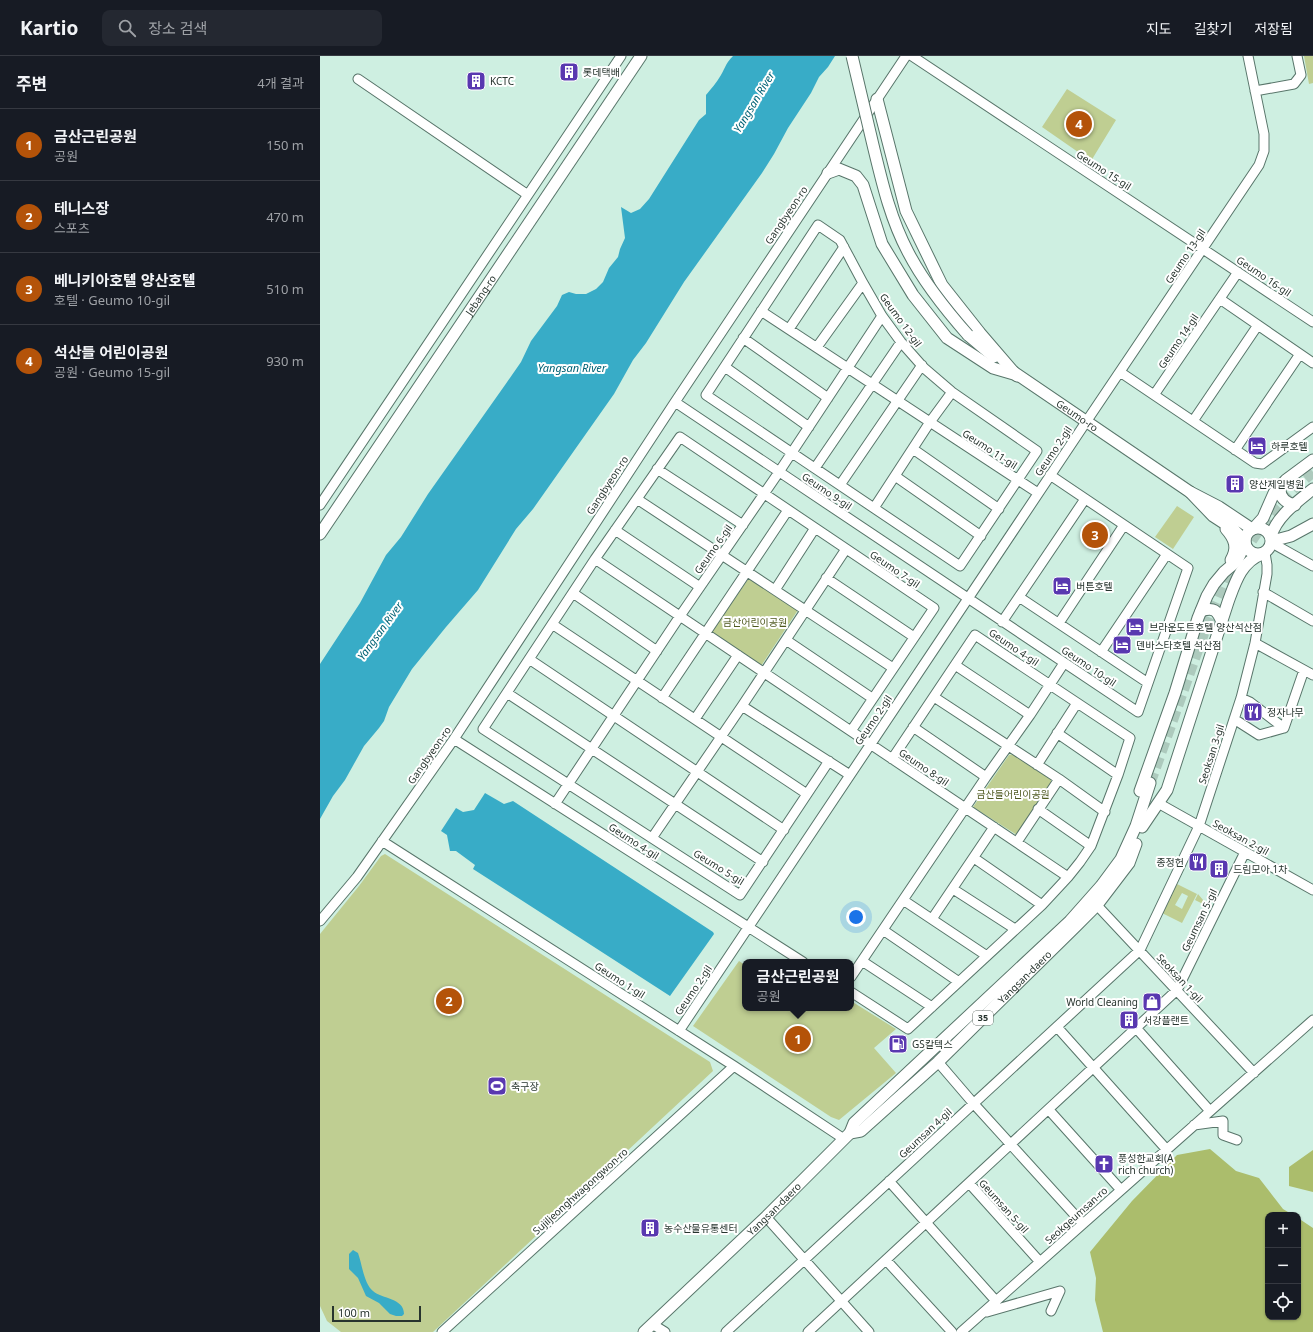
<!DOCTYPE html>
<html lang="ko">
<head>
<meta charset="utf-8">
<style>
	body { margin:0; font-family:"Noto Sans","Noto Sans KR",sans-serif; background:#242831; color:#f1f3f6 }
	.controls { position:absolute; right:12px; bottom:12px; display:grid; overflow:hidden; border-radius:8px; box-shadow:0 1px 3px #0004 }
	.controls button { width:36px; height:36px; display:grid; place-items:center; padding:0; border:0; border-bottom:1px solid #363941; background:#171b24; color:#f1f3f6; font:20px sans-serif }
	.scale { position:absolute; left:12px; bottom:10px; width:89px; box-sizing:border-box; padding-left:4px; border:2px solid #27342e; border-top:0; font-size:11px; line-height:14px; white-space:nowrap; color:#27342e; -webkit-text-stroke:3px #fff; paint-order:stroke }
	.you { position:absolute; left:536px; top:861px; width:14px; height:14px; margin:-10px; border:3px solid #fff; border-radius:50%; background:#1a73e8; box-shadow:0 0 0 6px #1a73e833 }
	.badge { display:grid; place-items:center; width:26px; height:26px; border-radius:50%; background:#b45309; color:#fff; font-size:13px; font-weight:700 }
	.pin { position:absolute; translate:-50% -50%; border:2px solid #fff; box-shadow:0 1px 4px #0006 }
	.popup { position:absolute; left:422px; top:903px; width:112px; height:52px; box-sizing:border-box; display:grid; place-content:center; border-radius:8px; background:#171b24; filter:drop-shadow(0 1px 3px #0005); font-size:13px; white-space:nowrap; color:#9ea1a6 }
	.popup b { font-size:15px; color:#f1f3f6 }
	.popup::after { content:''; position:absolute; left:50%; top:100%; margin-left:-8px; border:8px solid transparent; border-top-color:#171b24 }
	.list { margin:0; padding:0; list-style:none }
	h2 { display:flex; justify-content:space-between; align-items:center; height:52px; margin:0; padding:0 16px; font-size:17px }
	h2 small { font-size:13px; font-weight:400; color:#9ea1a6 }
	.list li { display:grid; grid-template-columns:26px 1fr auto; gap:12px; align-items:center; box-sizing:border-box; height:72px; padding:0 16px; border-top:1px solid #363941 }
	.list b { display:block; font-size:15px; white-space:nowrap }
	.list p { margin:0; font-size:13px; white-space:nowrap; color:#9ea1a6 }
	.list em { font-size:13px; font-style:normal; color:#9ea1a6 }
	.icon { flex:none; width:22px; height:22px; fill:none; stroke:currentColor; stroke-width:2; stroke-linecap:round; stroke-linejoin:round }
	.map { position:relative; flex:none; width:993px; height:1276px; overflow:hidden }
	header { display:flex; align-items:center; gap:24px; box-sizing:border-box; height:56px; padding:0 20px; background:#171b24; border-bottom:1px solid #363941 }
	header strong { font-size:19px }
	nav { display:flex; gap:22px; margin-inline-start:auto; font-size:14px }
	.search { width:280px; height:36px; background:#242831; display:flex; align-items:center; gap:10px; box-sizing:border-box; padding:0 14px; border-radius:8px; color:#9ea1a6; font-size:15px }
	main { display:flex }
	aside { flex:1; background:#171b24 }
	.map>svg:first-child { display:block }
</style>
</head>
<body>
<header>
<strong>Kartio</strong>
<div class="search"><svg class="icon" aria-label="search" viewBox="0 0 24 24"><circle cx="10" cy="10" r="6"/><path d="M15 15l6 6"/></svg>장소 검색</div>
<nav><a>지도</a><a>길찾기</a><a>저장됨</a></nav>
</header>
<main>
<aside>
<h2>주변<small>4개 결과</small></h2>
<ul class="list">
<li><span class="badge">1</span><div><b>금산근린공원</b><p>공원</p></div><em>150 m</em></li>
<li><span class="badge">2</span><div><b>테니스장</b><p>스포츠</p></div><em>470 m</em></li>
<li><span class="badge">3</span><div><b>베니키아호텔 양산호텔</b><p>호텔 · Geumo 10-gil</p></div><em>510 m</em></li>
<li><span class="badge">4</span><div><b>석산들 어린이공원</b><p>공원 · Geumo 15-gil</p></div><em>930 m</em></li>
</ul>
</aside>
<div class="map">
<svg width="993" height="1276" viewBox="0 0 993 1276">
	<rect width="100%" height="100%" fill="#ceefe1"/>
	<!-- green -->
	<path fill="#bfce92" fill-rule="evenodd" d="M984 0H993V27L989 28Z
		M747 33 796 64 771 105 722 71Z
		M857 450 874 461 853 493 835 481Z
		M429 522 478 554 441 610 391 576Z
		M694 698 731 722V727L697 779 653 751 689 699Z
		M65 798 390 1006 393 1015 113 1276H21L7 1265 0 1250V878L39 830 61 800Z
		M857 828 877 838 862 867 842 857ZM862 837 868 840 862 853 855 849Z
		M878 838 889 851 875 844Z
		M419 905 425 909V952H531V945L576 973 554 992 576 1017 519 1064 511 1061 373 970Z"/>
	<!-- forest -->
	<path fill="#abbd6c" d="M890 1093 916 1115 939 1122 963 1153 973 1159H948V1261H978V1162L993 1172V1276H783L775 1244 776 1222 770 1196 812 1145 857 1099Z
		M993 1094V1136L969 1130V1111Z"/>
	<!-- water -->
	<path fill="#38acc7" d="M413 0H515L508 11 499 21 491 37 468 72 454 98 442 117 364 226 326 287 313 304 294 338 213 453 196 473 158 534 126 571 92 613 69 651 64 665 59 672 44 690 25 724 13 740 0 763V608L40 547 66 499 81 481 108 438 185 329 201 306 211 285 237 250 242 239 249 236 256 238H266L276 233 283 226 289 212 298 201 300 193 305 182 301 151 311 157 320 153 329 143 379 64 386 58V39C391 33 397 26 401 19 406 10 406 7 413 0Z
		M165 737 184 748 193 745 393 876 394 878 350 940 153 813 155 809 136 795H130L127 779 121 775 136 752 143 756 154 754Z
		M33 1194 38 1197C42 1208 44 1228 53 1235 62 1243 84 1242 84 1258L82 1260H76L70 1258 59 1247 46 1240 38 1222 29 1213V1198Z"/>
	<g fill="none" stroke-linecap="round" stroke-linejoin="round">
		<!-- major-tunnel -->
		<path stroke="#adcabd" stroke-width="11" stroke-dasharray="11 5.5" stroke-linecap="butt" d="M830 727 888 565 906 523 952 454 975 431 993 416"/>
		<!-- minor casing -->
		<g stroke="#58756a" stroke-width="11">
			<path id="minor" d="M592 0 993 266
				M38 23 208 139
				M935 35 974 28 981 19 977 0
				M498 169 520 184 543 227 562 260 581 286 604 312 632 336 717 395 640 510 386 339Z
				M900 243 993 307
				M441 255 718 437
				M469 273 524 191
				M423 282 508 342
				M497 291 543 227
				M405 311 489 371
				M800 316 935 407 942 408 993 371
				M834 339 918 216
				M355 346 818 656 868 512 730 419
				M873 365 938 269
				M593 393 679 453
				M915 394 980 298
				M495 412 581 286
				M337 413 423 469
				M575 420 661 480
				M520 429 602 309
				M317 443 573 612
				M0 449 301 0
				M554 452 610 366 632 336
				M295 474 380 531
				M952 487 993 510
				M275 503 748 821
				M506 522 594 581
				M455 534 495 472
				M943 536 993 565
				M253 537 337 595
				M699 541 828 627
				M682 566 765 443
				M739 567 804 469
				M232 568 487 738
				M466 584 552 642
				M935 587 993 619
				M781 596 847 498
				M209 603 464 774
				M635 609 710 659
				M187 637 443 806
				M614 641 739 723 785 756
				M342 642 468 454
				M921 642 930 646 964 672
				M422 650 530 719
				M375 663 418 599
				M914 663 939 679 964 672
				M593 671 666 721
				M964 672 984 614
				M737 677 798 719
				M134 683 483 906
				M509 705 420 839 163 673 275 503 360 381 614 552 531 675
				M717 709 757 647
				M838 747 993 834
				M235 748 360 560 459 416 562 260
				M718 753 771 790
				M332 782 422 650 526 493
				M62 785 414 1010 524 1083
				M697 786 739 723
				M654 802 722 849
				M633 833 695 873
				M583 844 667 900
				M772 844 934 1017
				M612 863 674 771
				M0 865 37 821 134 683 355 346 586 0
				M563 874 639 926
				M542 905 612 951
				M531 921 666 721 710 659 744 607
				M531 936 588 973 722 849 748 821 760 806 771 790 798 719 810 682 655 579 572 703
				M737 971 847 1094
				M817 973 890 1055
				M359 975 766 366 939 109 944 95V78L928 0
				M618 1006 654 1048 763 1168
				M729 1054 801 1134
				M874 1069 903 1065V1079L917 1084
				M569 1125 676 1245
				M649 1127 720 1206
				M446 1161 549 1276
				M566 1204 632 1276
				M667 1256 740 1235 731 1255
				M332 1268 345 1276
				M122 1276 414 1010
				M406 1276 820 894 879 770 921 642 935 587 947 518V509L945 497
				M488 1276 857 934 925 796
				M641 1276 993 964"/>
		</g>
		<!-- major casing -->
		<g stroke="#58756a" stroke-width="13">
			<g id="major">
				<path d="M557 43 586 155 622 229 660 277 697 320"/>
				<path d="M508 117 519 113 536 120 543 129 562 188 593 239 627 282 673 312 697 319"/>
				<path d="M648 279 674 301"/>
				<path id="s1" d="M692 315 870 436"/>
				<path d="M960 431C959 441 965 447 975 449"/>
				<circle cx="938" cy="485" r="13"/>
				<path d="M906 473C915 483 918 492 911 504"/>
				<path d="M933 473 943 462 954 437 966 424 993 404"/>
				<path id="s2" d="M0 478 321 0"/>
				<path d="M951 480C957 460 977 446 993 433"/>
				<path d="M925 485 913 473 893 460 870 436 899 451 932 473"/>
				<path d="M952 485 971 480 993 468"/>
				<path d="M881 555C894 551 897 554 902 566"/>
				<path d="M820 735 855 637 878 562 887 540 894 528 904 516 917 505 925 488"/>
				<path d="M822 771 847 734 908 546C915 527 921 506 942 498"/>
				<path id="s3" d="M530 1077 541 1075 618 1006 756 870 777 849 809 807 816 788"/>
				<path id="s4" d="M324 1276 446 1161 530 1077 534 1067 750 865 781 830 801 803 816 770 830 727"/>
			</g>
		</g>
		<!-- minor -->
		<use href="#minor" stroke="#fff" stroke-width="9"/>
		<!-- major -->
		<use href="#major" stroke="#fff" stroke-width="11"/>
		<!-- major-bridge casing -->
		<g stroke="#58756a" stroke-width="13" stroke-linecap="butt">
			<path id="major-bridge" d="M532 0C539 30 546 59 553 89 562 126 570 162 588 196 604 227 625 253 648 279"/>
		</g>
		<!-- major-bridge -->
		<use href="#major-bridge" stroke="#fff" stroke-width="11"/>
	</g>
	<!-- icons -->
	<defs>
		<g id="building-square" transform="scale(1)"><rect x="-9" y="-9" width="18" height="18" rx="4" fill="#5938b0" stroke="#fff"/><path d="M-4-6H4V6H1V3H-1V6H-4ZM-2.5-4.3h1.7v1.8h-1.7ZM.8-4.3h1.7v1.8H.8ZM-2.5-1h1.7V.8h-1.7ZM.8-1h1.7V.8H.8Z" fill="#fff"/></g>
		<g id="hotel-square" transform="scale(1)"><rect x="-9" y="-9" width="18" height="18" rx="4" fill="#5938b0" stroke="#fff"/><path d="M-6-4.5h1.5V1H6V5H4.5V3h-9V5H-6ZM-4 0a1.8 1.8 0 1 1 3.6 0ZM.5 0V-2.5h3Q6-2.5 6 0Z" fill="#fff"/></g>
		<g id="restaurant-square" transform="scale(1)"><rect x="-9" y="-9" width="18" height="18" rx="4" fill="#5938b0" stroke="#fff"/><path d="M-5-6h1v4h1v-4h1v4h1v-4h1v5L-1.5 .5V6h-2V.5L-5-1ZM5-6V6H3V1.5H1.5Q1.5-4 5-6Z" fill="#fff"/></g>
		<g id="shop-square" transform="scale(1)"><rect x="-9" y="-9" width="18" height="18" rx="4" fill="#5938b0" stroke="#fff"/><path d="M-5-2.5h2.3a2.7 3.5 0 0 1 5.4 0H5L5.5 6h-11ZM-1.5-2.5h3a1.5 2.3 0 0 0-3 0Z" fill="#fff"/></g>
		<g id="fuel-square" transform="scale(1)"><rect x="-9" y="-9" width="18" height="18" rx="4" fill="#5938b0" stroke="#fff"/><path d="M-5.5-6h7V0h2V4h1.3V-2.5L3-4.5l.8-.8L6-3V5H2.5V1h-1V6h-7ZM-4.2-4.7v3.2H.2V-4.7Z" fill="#fff"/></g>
		<g id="stadium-square" transform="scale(1)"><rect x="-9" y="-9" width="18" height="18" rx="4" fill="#5938b0" stroke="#fff"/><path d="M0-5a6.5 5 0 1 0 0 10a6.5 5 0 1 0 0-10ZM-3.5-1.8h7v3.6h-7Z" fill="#fff"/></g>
		<g id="church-square" transform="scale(1)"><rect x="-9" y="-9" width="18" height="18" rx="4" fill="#5938b0" stroke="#fff"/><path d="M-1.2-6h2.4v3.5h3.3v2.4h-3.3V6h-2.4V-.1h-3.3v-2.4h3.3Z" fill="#fff"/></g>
	</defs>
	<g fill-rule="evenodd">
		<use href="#building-square" x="249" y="16"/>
		<use href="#building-square" x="156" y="25"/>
		<use href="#hotel-square" x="937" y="390"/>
		<use href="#building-square" x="915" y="428"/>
		<use href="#hotel-square" x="742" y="530"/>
		<use href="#hotel-square" x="815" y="571"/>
		<use href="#hotel-square" x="802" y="589"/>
		<use href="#restaurant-square" x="933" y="656"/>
		<use href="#restaurant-square" x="878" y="806"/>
		<use href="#building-square" x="899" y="813"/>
		<use href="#shop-square" x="832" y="946"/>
		<use href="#building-square" x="809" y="964"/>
		<use href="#fuel-square" x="578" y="988"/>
		<use href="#stadium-square" x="177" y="1030"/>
		<use href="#church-square" x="784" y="1108"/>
		<use href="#building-square" x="330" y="1172"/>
	</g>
	<g text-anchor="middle" stroke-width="4" stroke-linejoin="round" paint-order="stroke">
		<!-- shield labels -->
		<rect fill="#fff" stroke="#68716d" stroke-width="1" x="653" y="955" width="20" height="14" rx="3"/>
		<g font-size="9" font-weight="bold" fill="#27342e">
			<text x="663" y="965">35</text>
		</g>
		<!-- poi labels -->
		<g font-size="10" fill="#27342e" stroke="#fff" text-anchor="start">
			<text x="263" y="20">롯데택배</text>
			<text x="170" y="29">KCTC</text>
			<text x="951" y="394">하루호텔</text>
			<text x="929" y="432">양산제일병원</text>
			<text x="756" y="534">버튼호텔</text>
			<text x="829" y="575">브라운도트호텔 양산석산점</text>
			<text x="816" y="593">덴바스타호텔 석산점</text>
			<text x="947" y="660">정자나무</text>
			<text x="864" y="810" text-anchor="end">종정헌</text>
			<text x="913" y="817">드림모아 1차</text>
			<text x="818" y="950" text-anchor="end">World Cleaning</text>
			<text x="823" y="968">서강플랜트</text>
			<text x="592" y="992">GS칼텍스</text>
			<text x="191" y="1034">축구장</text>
			<text x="798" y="1106">풍성한교회(A<tspan x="798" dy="12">rich church)</tspan></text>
			<text x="344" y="1176">농수산물유통센터</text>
		</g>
		<!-- street labels -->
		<g font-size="10" fill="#27342e" stroke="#fff">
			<text transform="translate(784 114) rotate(33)" y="4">Geumo 15-gil</text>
			<text transform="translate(466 159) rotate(-56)" y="4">Gangbyeon-ro</text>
			<text transform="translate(865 200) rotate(-56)" y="4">Geumo 13-gil</text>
			<text transform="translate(944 220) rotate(34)" y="4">Geumo 16-gil</text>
			<text dy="4" stroke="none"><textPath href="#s2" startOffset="288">Jebang-ro</textPath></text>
			<text transform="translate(581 264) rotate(54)" y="4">Geumo 12-gil</text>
			<text transform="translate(858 285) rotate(-56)" y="4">Geumo 14-gil</text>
			<text dy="4" stroke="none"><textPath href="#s1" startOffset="79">Geumo-ro</textPath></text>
			<text transform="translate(670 393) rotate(33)" y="4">Geumo 11-gil</text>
			<text transform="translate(733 395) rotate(-56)" y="4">Geumo 2-gil</text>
			<text transform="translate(287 429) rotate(-57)" y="4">Gangbyeon-ro</text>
			<text transform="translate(507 435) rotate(34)" y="4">Geumo 9-gil</text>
			<text transform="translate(393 493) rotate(-55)" y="4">Geumo 6-gil</text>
			<text transform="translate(575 513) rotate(34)" y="4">Geumo 7-gil</text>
			<text transform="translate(694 591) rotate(34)" y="4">Geumo 4-gil</text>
			<text transform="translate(769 610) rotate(34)" y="4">Geumo 10-gil</text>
			<text transform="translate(553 664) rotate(-56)" y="4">Geumo 2-gil</text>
			<text transform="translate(891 698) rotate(-72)" y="4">Seoksan 3-gil</text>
			<text transform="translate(109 699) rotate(-55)" y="4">Gangbyeon-ro</text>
			<text transform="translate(604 711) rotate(34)" y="4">Geumo 8-gil</text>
			<text transform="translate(921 781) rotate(29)" y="4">Seoksan 2-gil</text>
			<text transform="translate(314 785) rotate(33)" y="4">Geumo 4-gil</text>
			<text transform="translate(399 811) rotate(32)" y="4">Geumo 5-gil</text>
			<text transform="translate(879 864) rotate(-64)" y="4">Geumsan 5-gil</text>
			<text dy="4" stroke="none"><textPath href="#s3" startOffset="236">Yangsan-daero</textPath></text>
			<text transform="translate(860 922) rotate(47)" y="4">Seoksan 1-gil</text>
			<text transform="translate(300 924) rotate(33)" y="4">Geumo 1-gil</text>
			<text transform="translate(373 934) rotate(-56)" y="4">Geumo 2-gil</text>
			<text transform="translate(605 1077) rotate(-43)" y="4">Geumsan 4-gil</text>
			<text transform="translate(260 1135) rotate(-42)" y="4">Sujiljeonghwagongwon-ro</text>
			<text transform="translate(684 1150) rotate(48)" y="4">Geumsan 5-gil</text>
			<text dy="4" stroke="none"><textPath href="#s4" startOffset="179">Yangsan-daero</textPath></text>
			<text transform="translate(756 1159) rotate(-42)" y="4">Seokgeumsan-ro</text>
		</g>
		<!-- park labels -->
		<g font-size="10" fill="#4e591f" stroke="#fff">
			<text x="435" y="570">금산어린이공원</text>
			<text x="693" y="742">금산들어린이공원</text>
		</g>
		<!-- water labels -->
		<g font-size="11" font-style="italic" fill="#006275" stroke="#fff">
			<text transform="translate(434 46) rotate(-59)" y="4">Yangsan River</text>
			<text x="252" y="316">Yangsan River</text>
			<text transform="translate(60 575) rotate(-54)" y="4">Yangsan River</text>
		</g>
	</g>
</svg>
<div class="controls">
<button>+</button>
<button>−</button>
<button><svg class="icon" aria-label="locate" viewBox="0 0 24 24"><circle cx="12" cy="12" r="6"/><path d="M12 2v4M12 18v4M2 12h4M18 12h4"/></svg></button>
</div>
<div class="scale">100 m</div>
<div class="you"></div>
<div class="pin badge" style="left:478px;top:983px">1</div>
<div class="popup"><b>금산근린공원</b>공원</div>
<div class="pin badge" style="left:129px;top:945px">2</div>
<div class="pin badge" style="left:775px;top:479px">3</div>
<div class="pin badge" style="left:759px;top:68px">4</div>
</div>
</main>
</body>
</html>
